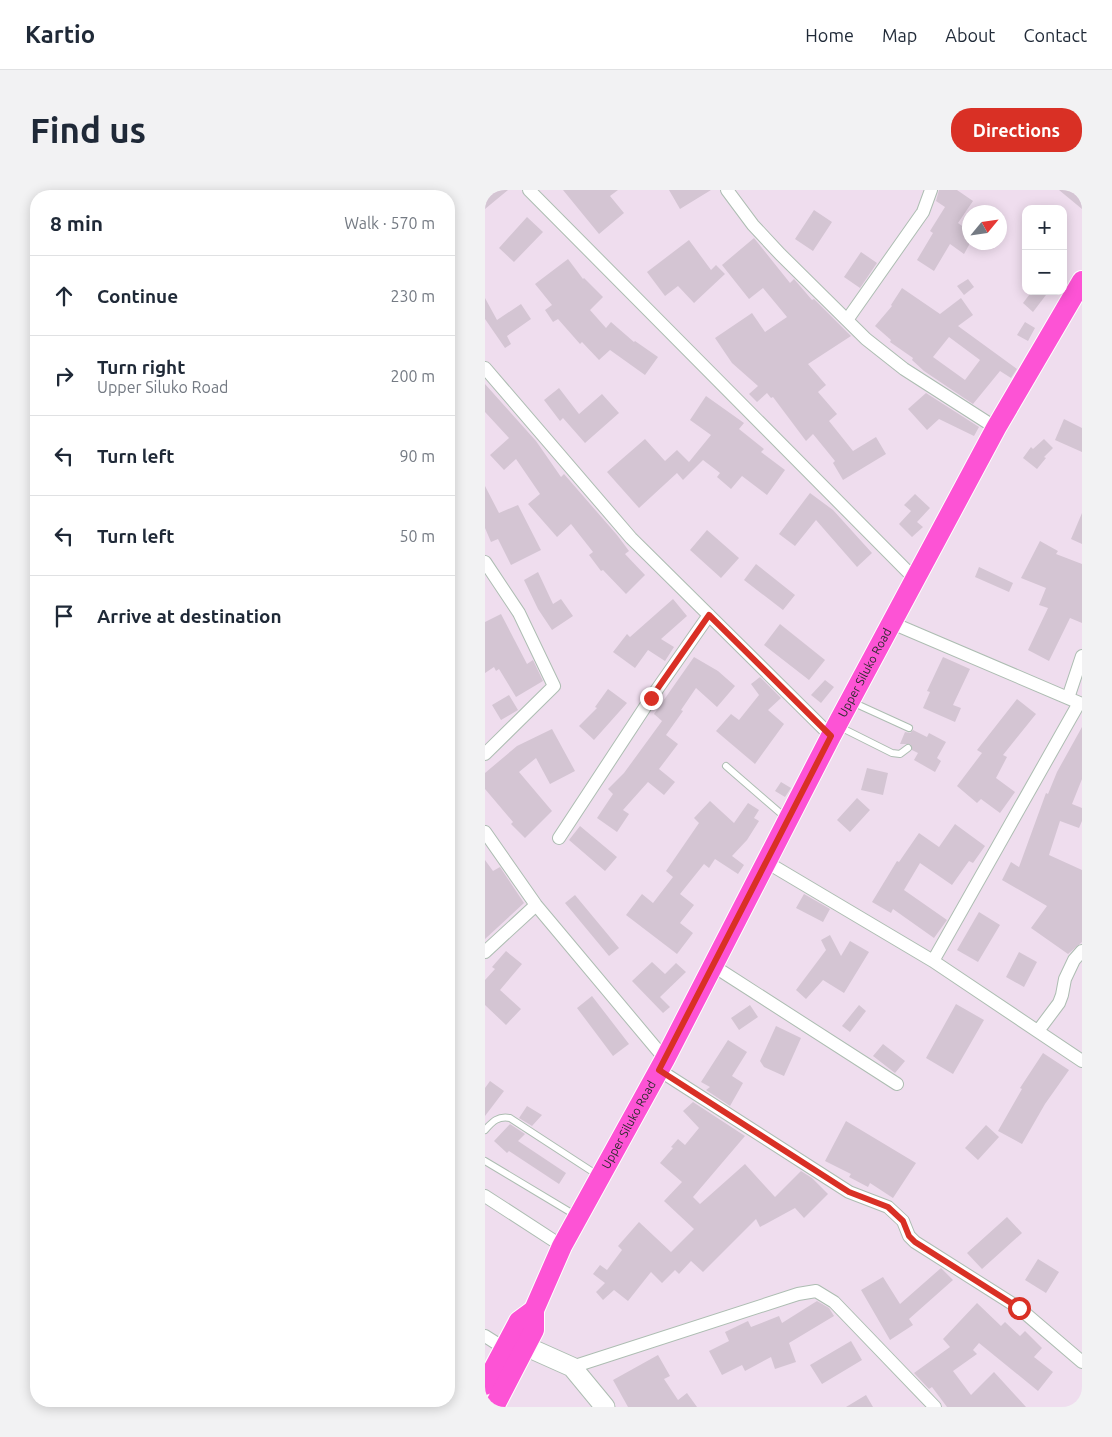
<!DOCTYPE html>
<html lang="en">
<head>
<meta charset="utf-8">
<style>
	body { margin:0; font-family:Ubuntu,sans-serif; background:#f2f2f3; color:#1f2937 }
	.controls { position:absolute; right:15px; top:15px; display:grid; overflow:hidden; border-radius:10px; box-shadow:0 2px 12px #0003 }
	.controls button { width:45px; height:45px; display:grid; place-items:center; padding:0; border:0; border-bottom:1px solid #e0e1e3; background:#fff; color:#1f2937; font:25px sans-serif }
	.compass { position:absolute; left:477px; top:15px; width:45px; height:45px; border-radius:50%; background:#fff; box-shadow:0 2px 12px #0003; rotate:61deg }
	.stop { position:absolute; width:15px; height:15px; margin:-11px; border:4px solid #d93025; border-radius:50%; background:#fff }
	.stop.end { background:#d93025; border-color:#fff; box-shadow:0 1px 5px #0008 }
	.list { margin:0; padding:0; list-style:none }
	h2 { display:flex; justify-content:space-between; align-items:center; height:65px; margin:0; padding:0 20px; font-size:21px }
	h2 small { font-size:16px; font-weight:400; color:#747a83 }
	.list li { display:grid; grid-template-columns:32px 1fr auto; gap:15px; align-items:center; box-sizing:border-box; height:80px; padding:0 20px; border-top:1px solid #e0e1e3 }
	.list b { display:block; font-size:19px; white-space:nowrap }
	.list p { margin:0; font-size:16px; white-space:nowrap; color:#747a83 }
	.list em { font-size:16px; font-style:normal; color:#747a83 }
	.icon { flex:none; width:28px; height:28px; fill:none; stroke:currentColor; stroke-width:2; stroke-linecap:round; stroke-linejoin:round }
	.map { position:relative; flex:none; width:597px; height:1217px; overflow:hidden; border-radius:20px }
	header { display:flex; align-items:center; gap:30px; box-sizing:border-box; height:70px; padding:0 25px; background:#fff; border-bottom:1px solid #e0e1e3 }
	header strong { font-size:24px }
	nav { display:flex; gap:28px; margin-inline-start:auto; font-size:18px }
	.intro { display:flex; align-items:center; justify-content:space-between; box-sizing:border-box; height:120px; padding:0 30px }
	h1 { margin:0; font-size:35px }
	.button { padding:12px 22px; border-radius:20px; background:#d93025; color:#fff; font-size:18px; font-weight:700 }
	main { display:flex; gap:30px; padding:0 30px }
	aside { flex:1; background:#fff; border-radius:20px; box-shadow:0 2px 12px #0003 }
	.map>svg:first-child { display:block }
</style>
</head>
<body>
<header>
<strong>Kartio</strong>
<nav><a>Home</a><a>Map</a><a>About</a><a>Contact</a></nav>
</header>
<div class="intro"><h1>Find us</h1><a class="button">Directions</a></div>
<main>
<aside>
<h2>8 min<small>Walk · 570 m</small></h2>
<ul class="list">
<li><svg class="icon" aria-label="ahead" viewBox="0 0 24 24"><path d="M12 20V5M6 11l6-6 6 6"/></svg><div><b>Continue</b></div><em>230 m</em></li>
<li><svg class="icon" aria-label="right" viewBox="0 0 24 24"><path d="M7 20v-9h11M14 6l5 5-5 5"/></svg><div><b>Turn right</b><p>Upper Siluko Road</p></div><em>200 m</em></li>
<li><svg class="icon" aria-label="left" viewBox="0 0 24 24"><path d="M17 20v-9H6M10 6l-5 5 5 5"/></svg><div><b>Turn left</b></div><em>90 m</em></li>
<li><svg class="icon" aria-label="left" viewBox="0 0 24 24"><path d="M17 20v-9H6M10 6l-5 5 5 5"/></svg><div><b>Turn left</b></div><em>50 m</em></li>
<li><svg class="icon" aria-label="arrive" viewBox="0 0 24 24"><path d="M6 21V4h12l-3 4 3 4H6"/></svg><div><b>Arrive at destination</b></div></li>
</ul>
</aside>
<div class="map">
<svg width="597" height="1217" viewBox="0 0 597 1217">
	<rect width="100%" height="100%" fill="#efddee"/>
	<!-- building -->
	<path fill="#d4c5d3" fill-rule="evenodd" d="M0 0H23L0 19Z
		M78 0H133L125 6 139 23 114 44Z
		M184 0H226L195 19Z
		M454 0H472L488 11 473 33 484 41V55L479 64 465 54 449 81 432 70 448 43 445 41 460 17 451 11Z
		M574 0H597V19Z
		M329 20 347 32 328 61 310 49Z
		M42 27 58 42 29 72 14 58Z
		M269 48 305 93 309 89 327 110 329 109 366 146 323 174 341 195 333 202 352 224 344 231 368 261 391 247 401 264 358 290 348 273 350 271 328 244 321 251 288 207 286 208 282 203 272 212 264 204 273 196 247 173 230 148 267 123 280 142 302 127 278 98 264 109 237 75Z
		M204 50 226 80 231 75 240 84 209 113 193 96 180 106 162 82Z
		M376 62 392 73 375 98 359 87Z
		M83 69 98 89 99 88 118 107 105 120 121 138 126 132 149 152 150 151 173 167 160 185 125 160 114 170 97 152 95 154 73 129 68 132 60 120 67 115 50 94Z
		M483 89 489 97 479 105 472 96Z
		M417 98 455 124 476 108 488 125 473 136 532 179 526 188 515 181 488 214 439 181 427 170 428 168 405 152 406 150 390 136 407 116 406 115ZM464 147 495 170 480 190 448 167Z
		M547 101H564L548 122 538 113Z
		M0 108 12 130 36 114 46 129 22 146 26 154 20 158 0 129Z
		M540 132 550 138 543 151 532 145Z
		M0 194 51 251 76 287 79 284 132 345 144 361 140 364 160 385 141 404 118 380 116 381 104 365 108 362 86 334 72 347 43 314 55 304 31 269 19 280 5 265 24 248 0 222Z
		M74 198 94 224 117 204 134 223 100 253 78 228 75 231 59 210Z
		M441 203 494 237 489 246 454 229 442 240 423 219Z
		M221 206 259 233 254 239 279 259 276 262 300 280 282 305 257 286 246 299 232 287 235 283 218 270 198 290 192 283 154 318 122 282 160 249 180 271 192 260 204 272 226 245 205 230Z
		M579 229 597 238V262L570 250Z
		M559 249 568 258 559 267 561 268 552 279 538 268 546 257 548 259Z
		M0 296 14 323 33 315 56 360 26 375 13 349 6 352 0 338Z
		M325 303 348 320 387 363 372 377 331 330 310 356 294 344Z
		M430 304 445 318 432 332 438 337 427 347 414 334 426 321 419 315Z
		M597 323V354L586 349Z
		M222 340 254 368 236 388 205 360Z
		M555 351 573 361 571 364 597 374V433L585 428 564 471 543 460 563 418 554 415 561 398 536 388Z
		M271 374 310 405 298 420 259 390Z
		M494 377 528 393 524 402 490 387Z
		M53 382 68 414 76 409 88 426 67 440 53 419 39 390Z
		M188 409 202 426 176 449 189 457 180 471 163 460 150 478 128 462 142 444 145 447Z
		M16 424 42 474 48 470 58 491 31 507 14 479 11 481 9 477 0 483V432Z
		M295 434 340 470 324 490 279 455Z
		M209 467 233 481 250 496 232 517 211 498 196 520 198 521 181 545 193 554 174 579 190 592 179 605 163 592 138 620 144 624 132 642 112 628 128 604 123 599 139 583 177 531 169 524Z
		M458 467 485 479 468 515 476 518 470 532 438 518 445 502 442 501Z
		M275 487 296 508 283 520 299 534 270 574 231 541 246 524 254 530 274 505 266 494Z
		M340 490 349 497 336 513 326 505Z
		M123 499 142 513 109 550 94 536 112 518 110 517Z
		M24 505 33 520 16 530 7 515Z
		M532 509 551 524 518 565 522 567 511 588 530 602 515 623 496 609 492 613 472 596 497 563 492 560Z
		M597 537V589L587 614 597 618V631L594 638 575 631 564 665 597 680V752L583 764 546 738 562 716 517 690 526 672 534 677 561 603 563 604 572 582Z
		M67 539 90 581 65 594 51 568 34 582 67 621 40 648 26 634 28 632 0 599V583L32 556Z
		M428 540 442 547 444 543 461 552 452 568 456 571 450 582 429 570 433 563 427 560 425 554H415L420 542 425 543Z
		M382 578 403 583 398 605 376 600Z
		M296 592 306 598 300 607 290 601Z
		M372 608 385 620 365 642 352 630Z
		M225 611 249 633 263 613 274 620 269 628 274 631 262 650 247 666 259 675 253 684 230 669 224 678 219 674 195 704 209 715 195 733 208 743 192 764 141 725 157 704 168 713 188 687 181 681 214 633 209 628Z
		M470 634 500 656 488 673 484 671 467 695 435 673 419 700 462 730 449 748 408 719 406 723 387 712 412 671 414 672 434 643 454 657Z
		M95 636 132 667 120 681 84 650Z
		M0 670 8 681 15 677 39 713 0 749Z
		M319 704 345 719 338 732 311 718Z
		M90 705 134 758 124 766 80 713Z
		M494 722 515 735 493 772 472 760Z
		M345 745 356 766 365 751 384 762 359 803 338 790 321 809 311 800 341 760 336 750Z
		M21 761 37 774 15 800 36 819 21 835 0 815V790L10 779 7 777Z
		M534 762 552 772 539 797 521 787Z
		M167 772 180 784 191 773 201 782 175 807 185 817 178 823 147 791Z
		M107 806 144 854 128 866 92 818Z
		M471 814 499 830 468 884 441 868Z
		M265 815 273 827 254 840 246 828Z
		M374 815 381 821 365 842 357 836Z
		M291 836 316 848 299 886 279 877 275 871Z
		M243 850 262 862 247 886 258 893 245 916 221 900 225 897 216 892Z
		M398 854 420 871 410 883 388 866Z
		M558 863 584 880 560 914 537 954 513 941 537 899 535 898Z
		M5 891 19 901 0 926V898Z
		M208 912 260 946 208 1007 215 1014 260 974 290 1007 316 981 327 988 343 1004 319 1028 310 1018 275 1037 271 1029 218 1082 206 1071 194 1084 190 1080 177 1093 166 1082 143 1111 129 1100 118 1110 111 1102 120 1093 108 1084 115 1075 122 1080 137 1060 133 1056 154 1032 186 1062 209 1039 179 1011 197 992 175 973 188 958 186 957 193 949 200 955 214 938 198 921Z
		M42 916 57 925 47 936 34 928Z
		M361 931 431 973 408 1008 385 993 383 997 364 987 366 984 340 971Z
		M25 934 40 944 33 951 81 983 74 994 24 961 22 963 9 951Z
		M501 935 514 947 493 970 480 958Z
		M522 1027 537 1043 497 1079 482 1063Z
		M553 1069 574 1082 561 1103 540 1090Z
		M456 1078 468 1090 424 1129 428 1135 405 1150 376 1100 398 1087 415 1114Z
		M332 1111 344 1118 349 1126 304 1153 311 1172 290 1179 286 1167 260 1181 257 1175 237 1185 224 1161 244 1151 240 1142 263 1131 266 1137 294 1126 297 1133Z
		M492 1113 516 1136 520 1132 535 1146 540 1141 557 1158 549 1167 568 1182 553 1201 494 1153 488 1160 492 1164 468 1181 486 1205 509 1182 541 1217H462L447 1197 444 1199 429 1183 465 1157 458 1149Z
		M366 1151 377 1170 337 1194 325 1175Z
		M173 1165 185 1186 179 1189 193 1210 202 1203 212 1217H143L128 1190Z
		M381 1205 388 1217H361Z"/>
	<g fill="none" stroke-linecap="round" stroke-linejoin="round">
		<!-- lane casing -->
		<g stroke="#adbdb2" stroke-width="8">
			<path id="lane" d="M367 512 424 538
				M353 536 407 563 415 564 423 558
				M241 576 301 628
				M0 940C8 931 13 926 25 928L114 986
				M0 971 90 1025"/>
		</g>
		<!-- street casing -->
		<g stroke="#adbdb2" stroke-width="14">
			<path id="street" d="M44 0 430 389
				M242 0 268 35 295 64 381 149 419 179 511 238
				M362 130 438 22 446 0
				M0 178 146 348 346 546
				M0 372 34 423 69 496 0 564
				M407 433 597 514
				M583 508 597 466
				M0 642 51 715 180 869
				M74 648 166 508 224 425
				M283 673 448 771 597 871
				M0 762 51 715
				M448 771 594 513
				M227 775 412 894
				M553 841 574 813 577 805 580 789 589 770 597 761
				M174 880 364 1002 403 1017 418 1031 424 1046 430 1052 534 1118 597 1172
				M0 1006 77 1056
				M0 1146 19 1158
				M87 1177 313 1104 331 1101 349 1112 450 1217"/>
		</g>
		<!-- secondary casing -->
		<g stroke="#adbdb2" stroke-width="21">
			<path id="secondary" d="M40 1156 87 1177 120 1217"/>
		</g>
		<!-- primary casing -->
		<g stroke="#fff" stroke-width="22">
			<g id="primary">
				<path d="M0 1195 34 1131 49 1120"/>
				<path id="s1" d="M9 1217 49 1140V1120L77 1056 180 869 346 546 511 238 597 91"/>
			</g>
		</g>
		<!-- lane -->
		<use href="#lane" stroke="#fff" stroke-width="6"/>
		<!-- street -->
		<use href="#street" stroke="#fff" stroke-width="12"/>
		<!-- secondary -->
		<use href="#secondary" stroke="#fff" stroke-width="19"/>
		<!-- primary -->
		<use href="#primary" stroke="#fd53d5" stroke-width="20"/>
	</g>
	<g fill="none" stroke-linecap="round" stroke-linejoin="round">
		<!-- route -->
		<path stroke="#d93025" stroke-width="6" d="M166 508 224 425 346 546 174 880 364 1002 403 1017 418 1031 424 1046 430 1052 534 1118"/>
	</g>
	<g text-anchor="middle" stroke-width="4.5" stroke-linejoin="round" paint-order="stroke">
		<!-- street labels -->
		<g font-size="12" fill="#2c2c2c" stroke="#fff">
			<text dy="4" stroke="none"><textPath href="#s1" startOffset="825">Upper Siluko Road</textPath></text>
			<text dy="4" stroke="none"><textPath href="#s1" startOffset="315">Upper Siluko Road</textPath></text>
		</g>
	</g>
</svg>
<div class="controls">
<button>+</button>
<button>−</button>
</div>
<svg class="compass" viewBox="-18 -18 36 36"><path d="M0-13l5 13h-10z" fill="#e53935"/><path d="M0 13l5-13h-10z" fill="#747a83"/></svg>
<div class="stop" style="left:534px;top:1118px"></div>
<div class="stop end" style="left:166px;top:508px"></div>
</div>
</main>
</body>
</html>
